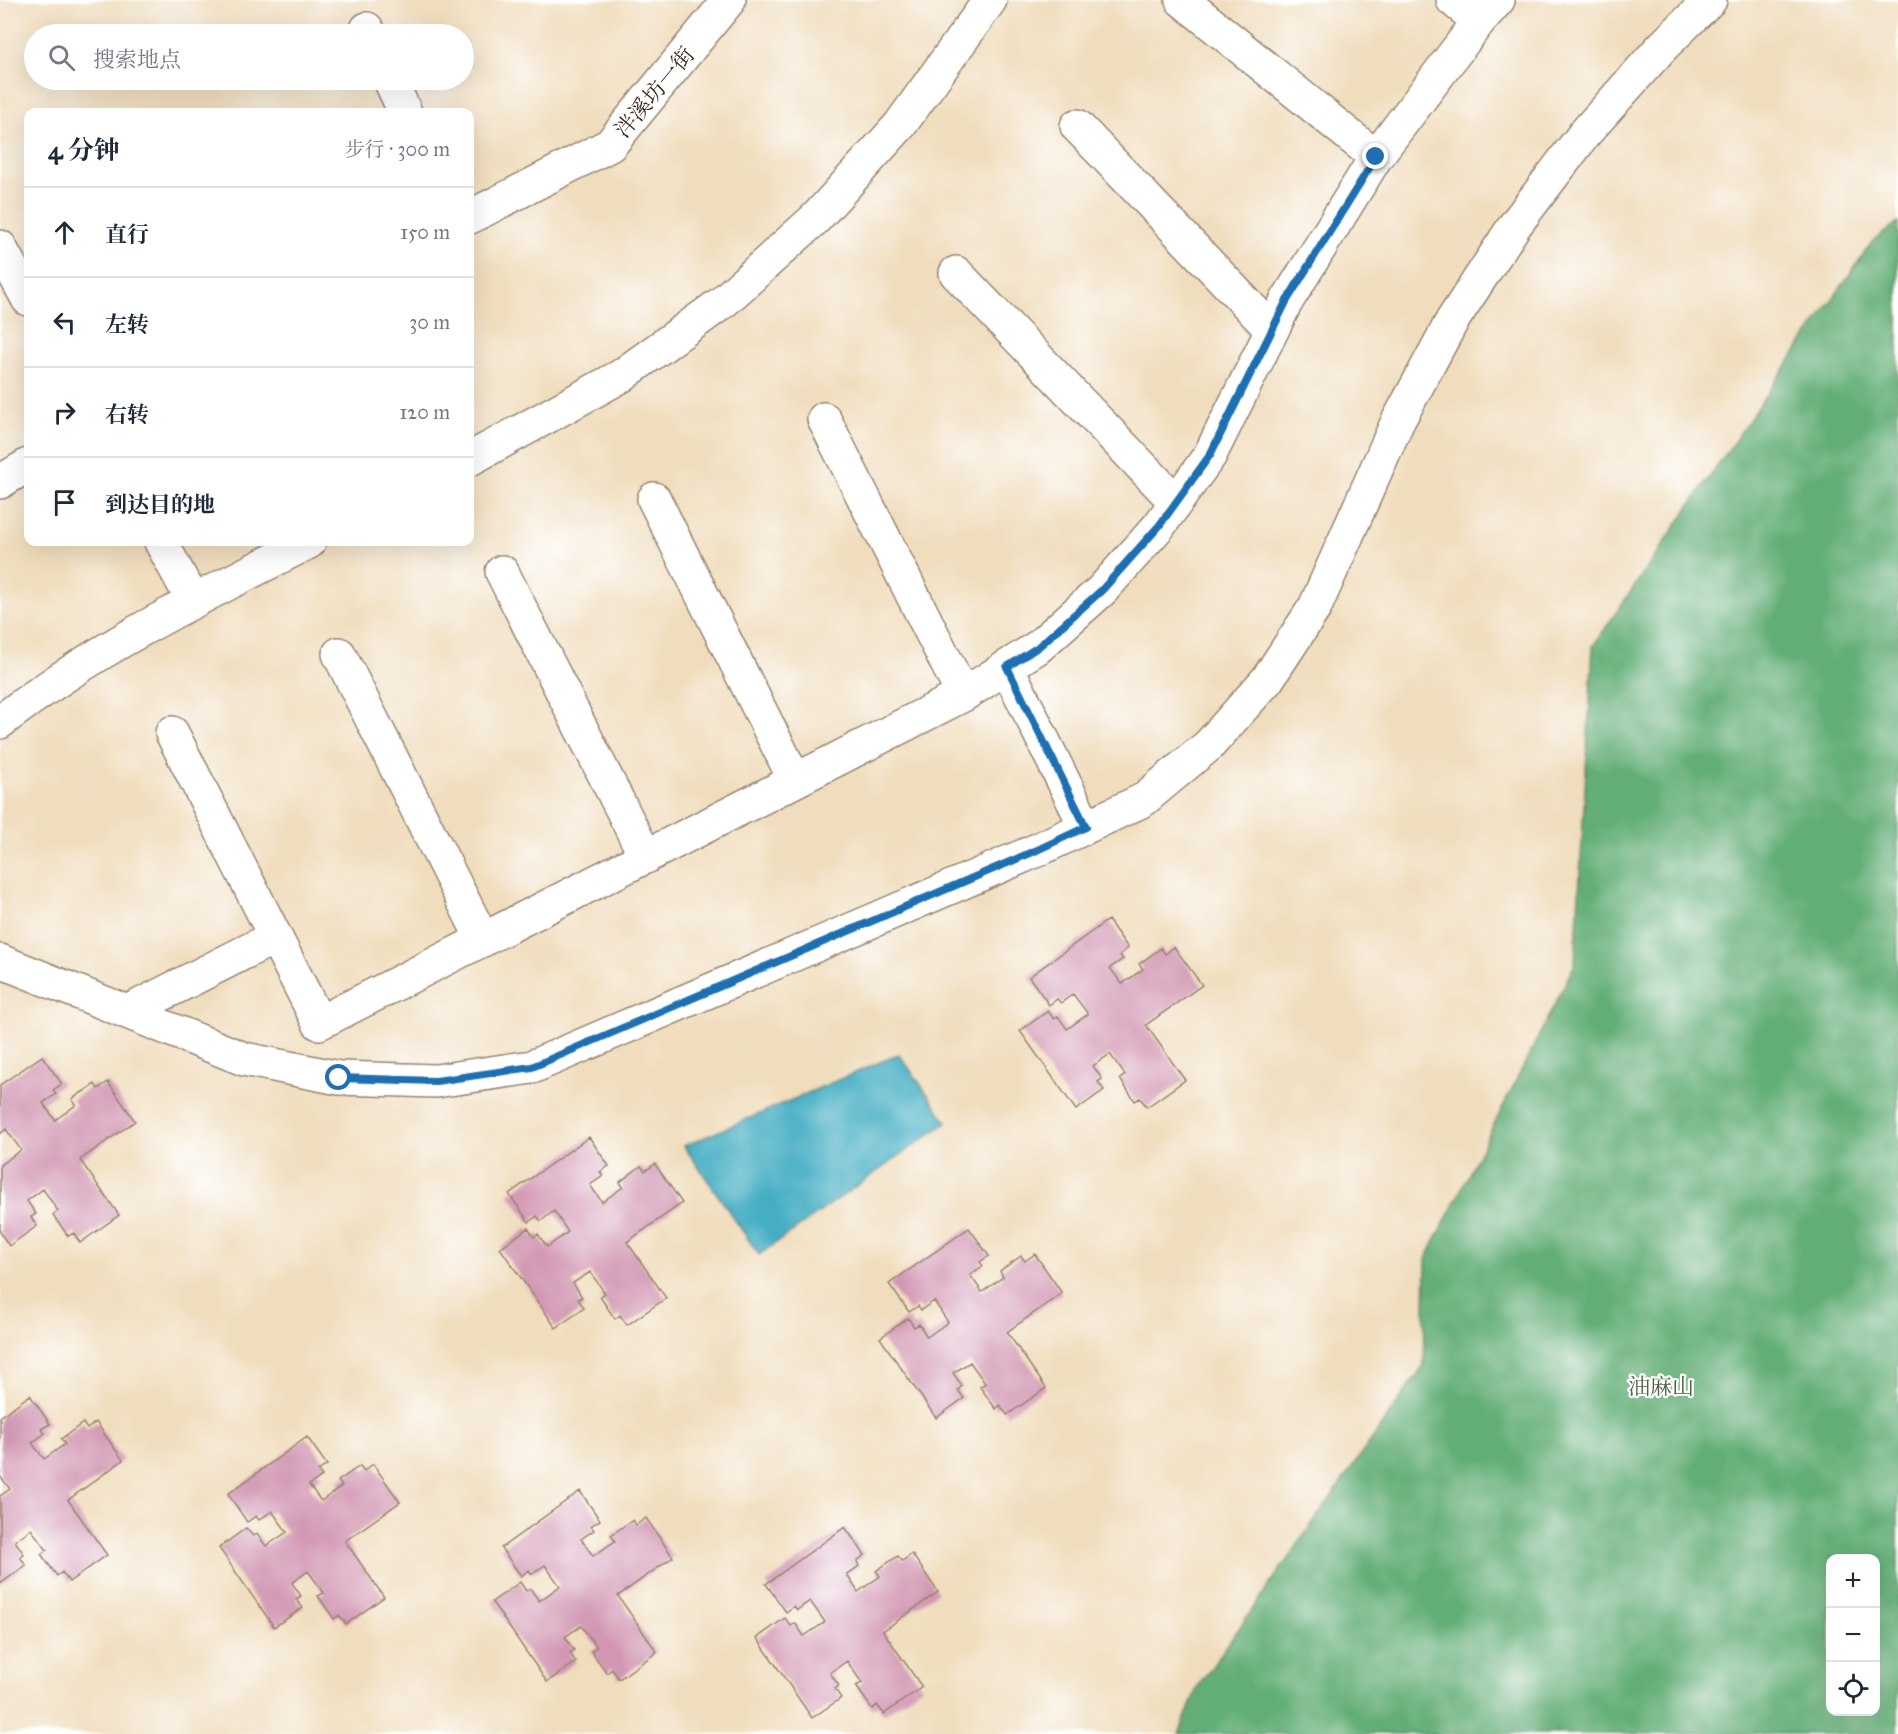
<!DOCTYPE html>
<html lang="zh">
<head>
<meta charset="utf-8">
<style>
	body { margin:0; font-family:"IM FELL Great Primer","Noto Serif SC",serif; background:#f2f2f3; color:#1f2937 }
	.controls { position:absolute; right:18px; bottom:18px; display:grid; overflow:hidden; border-radius:12px; box-shadow:0 6px 24px #0002 }
	.controls button { width:54px; height:54px; display:grid; place-items:center; padding:0; border:0; border-bottom:2px solid #e0e1e3; background:#fff; color:#1f2937; font:30px sans-serif }
	.stop { position:absolute; width:18px; height:18px; margin:-14px; border:4px solid #1f6fb2; border-radius:50%; background:#fff }
	.stop.end { background:#1f6fb2; border-color:#fff; box-shadow:0 2px 6px #0008 }
	.list { margin:0; padding:0; list-style:none }
	h2 { display:flex; justify-content:space-between; align-items:center; height:78px; margin:0; padding:0 24px; font-size:26px }
	h2 small { font-size:20px; font-weight:400; color:#747a83 }
	.list li { display:grid; grid-template-columns:39px 1fr auto; gap:18px; align-items:center; box-sizing:border-box; height:90px; padding:0 24px; border-top:2px solid #e0e1e3 }
	.list b { display:block; font-size:22px; white-space:nowrap }
	.list em { font-size:20px; font-style:normal; color:#747a83 }
	.icon { flex:none; width:33px; height:33px; fill:none; stroke:currentColor; stroke-width:2; stroke-linecap:round; stroke-linejoin:round }
	.map { position:relative; flex:none; width:1898px; height:1734px; overflow:hidden }
	.search { position:absolute; background:#fff; box-shadow:0 6px 24px #0002; left:24px; top:24px; width:450px; height:66px; display:flex; align-items:center; gap:15px; box-sizing:border-box; padding:0 21px; border-radius:33px; color:#747a83; font-size:22px }
	.panel { position:absolute; background:#fff; box-shadow:0 6px 24px #0002; left:24px; top:108px; width:450px; height:438px; border-radius:12px }
	.map>svg:first-child { display:block }
</style>
</head>
<body>
<div class="map">
<svg width="1898" height="1734" viewBox="0 0 1898 1734">
	<rect width="100%" height="100%" fill="#fff"/>
	<filter id="ink" filterUnits="userSpaceOnUse"><feTurbulence type="fractalNoise" baseFrequency=".0167" numOctaves="2"/><feDisplacementMap in="SourceGraphic" scale="12" xChannelSelector="R" yChannelSelector="G"/><feConvolveMatrix kernelMatrix="1 2 1 2 8 2 1 2 1" color-interpolation-filters="sRGB"/></filter>
	<filter id="wash" filterUnits="userSpaceOnUse"><feTurbulence type="fractalNoise" baseFrequency=".008" numOctaves="4" result="noise"/><feDisplacementMap in="SourceGraphic" scale="24" xChannelSelector="R" yChannelSelector="G"/><feGaussianBlur stdDeviation="1.35" result="paint"/><feColorMatrix in="noise" values="0 0 0 0 0 0 0 0 0 0 0 0 0 0 0 0 0 1.4 0 .05"/><feComposite in="paint" operator="in"/></filter>
	<g filter="url(#wash)">
		<rect width="100%" height="100%" fill="#f0ddbd"/>
		<!-- forest -->
		<path fill="#64ae77" stroke="#506c4a" stroke-width="1.5" fill-rule="evenodd" d="M1898 222V1734H1179L1197 1688 1424 1365 1426 1259 1575 964 1593 646 1872 242ZM1830 1558H1876V1712H1830Z"/>
		<!-- water -->
		<path fill="#44aec3" stroke="#406c70" stroke-width="1.5" d="M899 1054 947 1122 759 1255 684 1146Z"/>
		<g id="blocks">
			<!-- building -->
			<path fill="#d297b3" d="M1108 920 1128 948 1120 955 1123 959 1110 968 1122 984 1143 969 1139 964 1161 948 1165 954 1174 947 1202 985 1146 1025 1185 1080 1147 1107 1140 1098 1135 1101 1120 1079 1125 1075 1110 1054 1093 1066 1102 1079 1098 1082 1104 1090 1076 1110 1020 1031 1048 1011 1054 1019 1058 1016 1067 1029 1088 1014 1073 994 1061 1003 1057 999 1049 1005 1029 977Z
				M42 1056 62 1084 53 1090 56 1094 43 1103 55 1120 76 1105 72 1099 95 1084 98 1089 108 1082 135 1121 80 1160 119 1215 80 1243 74 1233 68 1236 53 1215 58 1211 43 1189 27 1201 36 1214 31 1217 37 1226 9 1246 0 1232V1165L21 1150 6 1129 0 1134V1085Z
				M589 1137 609 1166 600 1172 603 1176 590 1185 602 1202 623 1187 620 1182 641 1166 645 1171 655 1164 682 1203 627 1242 666 1298 627 1325 620 1315 615 1319 600 1297 605 1293 590 1272 573 1283 582 1297 578 1299 584 1308 556 1328 500 1248 528 1228 534 1237 538 1234 547 1247 568 1232 554 1211 541 1221 537 1216 529 1222 509 1194Z
				M969 1228 989 1256 980 1262 983 1266 970 1275 982 1292 1003 1277 1000 1271 1021 1256 1025 1261 1035 1254 1062 1293 1007 1332 1046 1388 1007 1415 1000 1405 996 1409 980 1387 985 1383 970 1362 953 1373 962 1386 958 1390 964 1398 936 1418 880 1338 908 1318 914 1327 919 1324 927 1337 948 1322 934 1301 921 1310 918 1306 909 1312 889 1284Z
				M30 1395 50 1424 41 1429 45 1433 32 1443 44 1459 65 1444 61 1439 83 1423 87 1429 96 1422 123 1460 68 1500 107 1555 69 1582 62 1572 57 1576 41 1554 47 1550 31 1529 15 1541 24 1554 20 1557 26 1565 0 1584V1496L10 1489 0 1476V1417Z
				M307 1437 327 1465 318 1471 322 1476 309 1485 321 1501 342 1486 338 1481 360 1466 364 1471 373 1464 400 1502 345 1541 384 1597 346 1624 339 1615 334 1619 318 1596 324 1593 308 1571 292 1583 301 1596 296 1599 303 1608 274 1627 219 1548 246 1528 253 1536 257 1534 266 1546 287 1532 272 1511 259 1520 256 1516 247 1522 228 1494Z
				M580 1491 600 1520 591 1526 594 1530 581 1539 593 1556 615 1541 611 1535 633 1520 636 1525 646 1518 673 1557 618 1596 657 1652 619 1679 612 1669 607 1673 591 1651 597 1647 581 1626 565 1637 574 1650 570 1653 576 1662 547 1682 492 1602 520 1582 526 1591 530 1588 539 1601 560 1586 545 1565 532 1574 529 1570 521 1576 501 1548Z
				M845 1527 865 1555 857 1561 859 1566 847 1575 858 1592 880 1576 876 1571 898 1556 902 1561 912 1554 938 1592 883 1631 922 1687 884 1714 877 1705 872 1709 856 1686 862 1683 847 1661 830 1673 839 1686 835 1689 841 1698 812 1718 757 1638 785 1618 791 1626 795 1623 804 1636 825 1622 810 1601 797 1610 794 1606 786 1612 766 1584Z"/>
		</g>
	</g>
	<g filter="url(#ink)">
		<use href="#blocks" fill-opacity="0" stroke="#96846e" stroke-width="1.5"/>
		<g fill="none" stroke-linecap="round" stroke-linejoin="round">
			<!-- minor casing -->
			<g stroke="#96846e" stroke-width="36">
				<path id="minor" d="M1182 0 1376 157
					M1453 0 1479 21
					M367 29 369 34
					M390 80 405 112
					M1077 126 1272 330
					M470 217 610 145 729 0
					M0 247 28 299
					M956 273 1176 502
					M824 419 963 695
					M470 459 621 376 723 302 816 218 900 125 990 0
					M0 482 28 465
					M654 499 795 780
					M161 542 193 601
					M502 572 646 857
					M339 654 483 940
					M1007 667 1086 827
					M0 722C95 648 203 596 309 542
					M172 733 319 1023 963 695 1038 647 1102 590 1159 526 1210 455 1286 302 1376 157 1479 21 1498 0
					M0 961 244 1059 339 1078 436 1081 532 1067 1035 851 1143 800 1209 745 1267 680 1315 607 1397 423 1452 321 1515 225 1585 133 1662 47 1710 0
					M127 1012 275 937"/>
			</g>
			<!-- minor -->
			<use href="#minor" stroke="#fff" stroke-width="33"/>
		</g>
	</g>
	<g fill="none" stroke-linecap="round" stroke-linejoin="round" filter="url(#ink)">
		<!-- route -->
		<path stroke="#1f6fb2" stroke-width="8" d="M339 1078 436 1081 532 1067 1035 851 1086 827 1007 667 1038 647 1102 590 1159 526 1210 455 1286 302 1376 157"/>
	</g>
	<g text-anchor="middle" stroke-width="4.5" stroke-linejoin="round" paint-order="stroke">
		<!-- street labels -->
		<g font-size="22" fill="#3b2a1e" stroke="#fff">
			<text transform="translate(654 92) rotate(-50)" y="8">泮溪坊一街</text>
		</g>
		<!-- park labels -->
		<g font-size="22" fill="#516244" stroke="#fff">
			<text x="1661" y="1394">油麻山</text>
		</g>
	</g>
</svg>
<div class="controls">
<button>+</button>
<button>−</button>
<button><svg class="icon" aria-label="locate" viewBox="0 0 24 24"><circle cx="12" cy="12" r="6"/><path d="M12 2v4M12 18v4M2 12h4M18 12h4"/></svg></button>
</div>
<div class="stop" style="left:339px;top:1078px"></div>
<div class="stop end" style="left:1376px;top:157px"></div>
<div class="search"><svg class="icon" aria-label="search" viewBox="0 0 24 24"><circle cx="10" cy="10" r="6"/><path d="M15 15l6 6"/></svg>搜索地点</div>
<section class="panel">
<h2>4 分钟<small>步行 · 300 m</small></h2>
<ul class="list">
<li><svg class="icon" aria-label="ahead" viewBox="0 0 24 24"><path d="M12 20V5M6 11l6-6 6 6"/></svg><div><b>直行</b></div><em>150 m</em></li>
<li><svg class="icon" aria-label="left" viewBox="0 0 24 24"><path d="M17 20v-9H6M10 6l-5 5 5 5"/></svg><div><b>左转</b></div><em>30 m</em></li>
<li><svg class="icon" aria-label="right" viewBox="0 0 24 24"><path d="M7 20v-9h11M14 6l5 5-5 5"/></svg><div><b>右转</b></div><em>120 m</em></li>
<li><svg class="icon" aria-label="arrive" viewBox="0 0 24 24"><path d="M6 21V4h12l-3 4 3 4H6"/></svg><div><b>到达目的地</b></div></li>
</ul>
</section>
</div>
</body>
</html>
